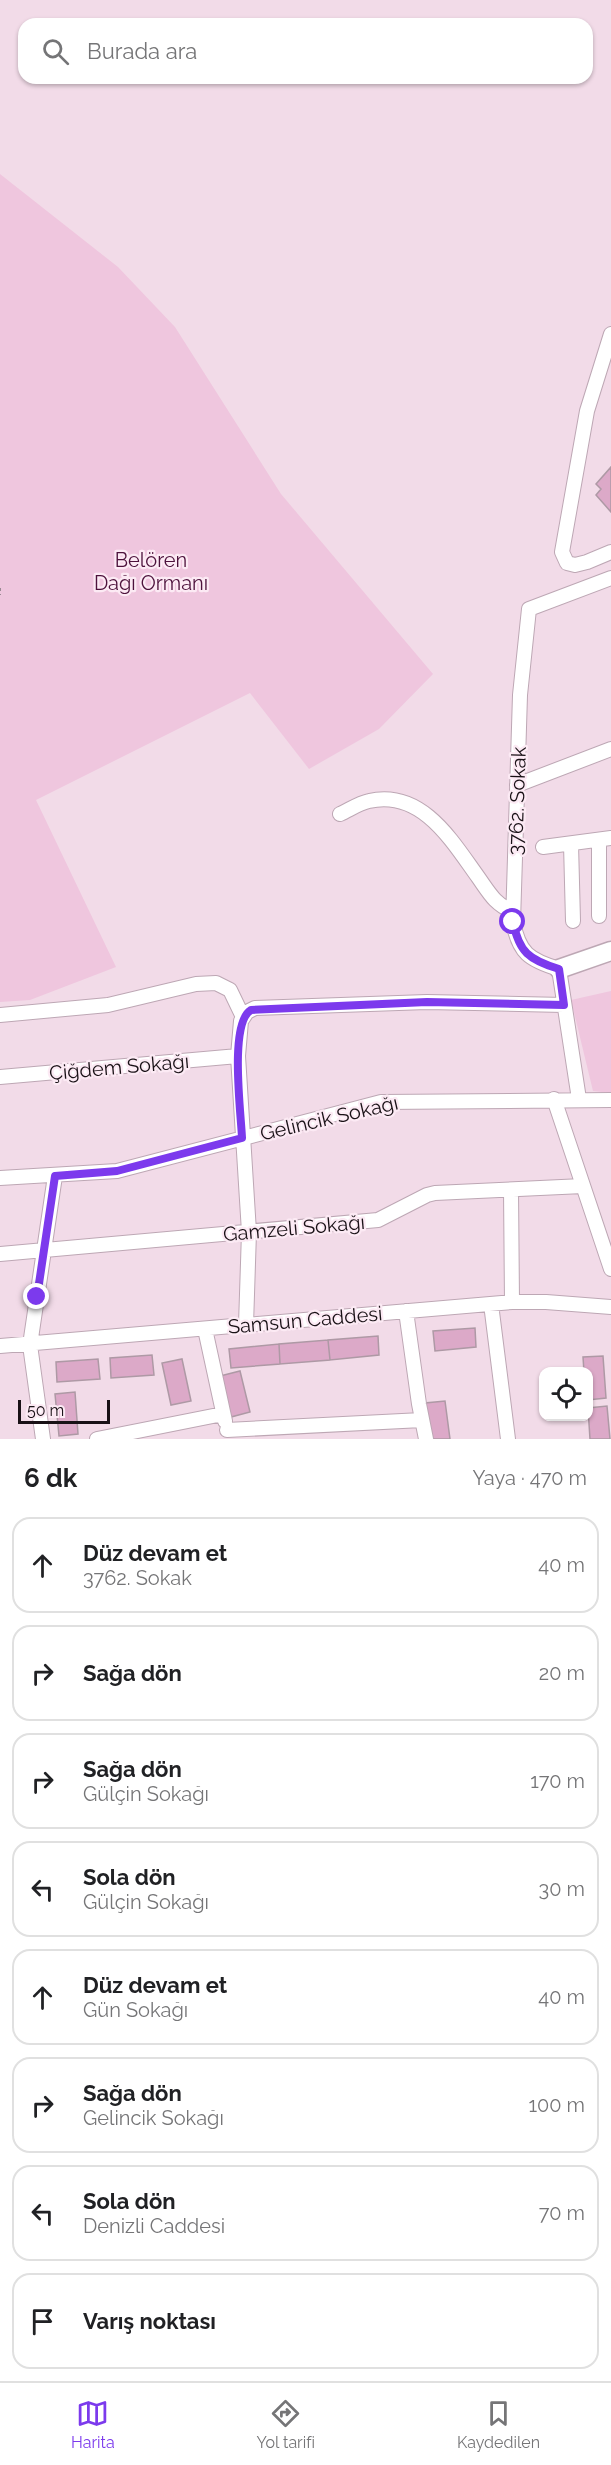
<!DOCTYPE html>
<html lang="tr">
<head>
<meta charset="utf-8">
<style>
	body { margin:0; font-family:Raleway,sans-serif; background:#f2f2f2; color:#202124 }
	.controls { position:absolute; right:18px; bottom:18px; display:grid; overflow:hidden; border-radius:12px; box-shadow:0 2px 4px #0004 }
	.controls button { width:54px; height:54px; display:grid; place-items:center; padding:0; border:0; border-bottom:2px solid #e0e0e0; background:#fff; color:#202124; font:30px sans-serif }
	.scale { position:absolute; left:18px; bottom:15px; width:92px; box-sizing:border-box; padding-left:6px; border:3px solid #191116; border-top:0; font-size:16px; line-height:21px; white-space:nowrap; color:#191116; -webkit-text-stroke:4px #fceaf4; paint-order:stroke }
	.stop { position:absolute; width:18px; height:18px; margin:-14px; border:4px solid #7c3aed; border-radius:50%; background:#fff }
	.stop.end { background:#7c3aed; border-color:#fff; box-shadow:0 2px 6px #0008 }
	.list { margin:0; padding:0; list-style:none }
	h2 { display:flex; justify-content:space-between; align-items:center; height:78px; margin:0; padding:0 24px; font-size:26px }
	h2 small { font-size:20px; font-weight:400; color:#757577 }
	.list li { display:grid; grid-template-columns:39px 1fr auto; gap:18px; align-items:center; box-sizing:border-box; height:96px; margin:0 12px 12px; padding:0 12px; border:2px solid #e0e0e0; border-radius:18px }
	.list b { display:block; font-size:22px; white-space:nowrap }
	.list p { margin:0; font-size:20px; white-space:nowrap; color:#757577 }
	.list em { font-size:20px; font-style:normal; color:#757577 }
	.icon { flex:none; width:33px; height:33px; fill:none; stroke:currentColor; stroke-width:2; stroke-linecap:round; stroke-linejoin:round }
	.map { position:relative; flex:none; width:611px; height:1439px; overflow:hidden }
	.search { position:absolute; background:#fff; box-shadow:0 2px 4px #0004; left:18px; right:18px; top:18px; height:66px; display:flex; align-items:center; gap:15px; box-sizing:border-box; padding:0 21px; border-radius:18px; color:#757577; font-size:22px }
	.sheet { height:942px; background:#fff }
	nav { display:flex; justify-content:space-around; align-items:center; box-sizing:border-box; height:84px; border-top:2px solid #e0e0e0; background:#fff; font-size:16px; color:#757577 }
	nav a { display:grid; justify-items:center; gap:3px }
	nav .on { color:#7c3aed }
	.map>svg:first-child { display:block }
</style>
</head>
<body>
<div class="map">
<svg width="611" height="1439" viewBox="0 0 611 1439">
	<rect width="100%" height="100%" fill="#f2dbe8"/>
	<!-- green -->
	<path fill="#efc6de" d="M0 174 118 267 175 327 281 494 433 674 379 729 309 769 250 693 36 800 116 967 30 1000 0 1002Z
		M611 991V1093L593 1091 571 1000Z"/>
	<!-- building -->
	<path fill="#dca9c8" stroke="#ae99a5" stroke-width="1.5" d="M611 467V512L596 495 601 489 596 484Z
		M475 1328 476 1347 435 1351 433 1331Z
		M378 1336 379 1355 330 1360 328 1340Z
		M328 1340 330 1360 280 1364 279 1344Z
		M279 1344 280 1364 231 1368 229 1349Z
		M152 1355 154 1375 111 1378 110 1358Z
		M603 1356 606 1398 588 1400V1372H584L583 1357Z
		M98 1359 100 1379 57 1382 56 1362Z
		M182 1359 191 1401 171 1405 162 1363Z
		M240 1371 250 1412 231 1417 220 1376Z
		M75 1392 78 1434 59 1436 55 1394Z
		M445 1401 450 1439H430L425 1403Z
		M607 1406 610 1439H590L588 1408Z"/>
	<g fill="none" stroke-linecap="round" stroke-linejoin="round">
		<!-- minor casing -->
		<g stroke="#bda7b4" stroke-width="16">
			<path id="minor" d="M611 334 587 411 562 552 567 563 575 565 587 562 611 552
				M517 785 611 749
				M340 814C349 810 359 803 369 801 422 789 452 841 478 877 490 894 494 903 513 912
				M571 844 573 921
				M543 847 611 838
				M599 916V841
				M0 1015 108 1005 196 984 216 983 230 990 243 1017
				M0 1077 238 1056
				M554 1099 611 1269
				M579 1099 559 969C529 960 519 953 513 922L520 695 529 609 611 578
				M0 1178 117 1171 381 1102 611 1100
				M511 1190 512 1302
				M0 1254 378 1220 427 1195 435 1193 583 1186
				M491 1304 508 1439
				M406 1311 419 1404 426 1439
				M246 1325 249 1232 238 1056 241 1021 247 1012 255 1008 427 1002 564 1005
				M205 1329 225 1421
				M0 1346 512 1302H546L611 1307
				M227 1430 422 1420
				M43 1439 30 1345 55 1176
				M97 1439 223 1414"/>
		</g>
		<!-- major casing -->
		<g stroke="#bda7b4" stroke-width="21">
			<path id="major" d="M559 969 611 951"/>
		</g>
		<!-- path -->
		<path stroke="#9b8a94" stroke-width="2" stroke-dasharray="3 3" stroke-linecap="butt" d="M0 588V595"/>
		<!-- minor -->
		<use href="#minor" stroke="#fff" stroke-width="14"/>
		<!-- major -->
		<use href="#major" stroke="#fff" stroke-width="18"/>
	</g>
	<g fill="none" stroke-linecap="round" stroke-linejoin="round">
		<!-- route -->
		<path stroke="#7c3aed" stroke-width="8" d="M37 1297 55 1176 117 1171 242 1138C241 1113 229 1023 251 1010L427 1002 564 1005 559 969C529 960 519 952 513 922"/>
	</g>
	<g text-anchor="middle" stroke-width="4.5" stroke-linejoin="round" paint-order="stroke">
		<!-- park labels -->
		<g font-size="20" fill="#4d123c" stroke="#fceaf4">
			<text x="151" y="567">Belören<tspan x="151" dy="23">Dağı Ormanı</tspan></text>
		</g>
		<!-- street labels -->
		<g font-size="20" fill="#191116" stroke="#fceaf4">
			<text transform="translate(517 801) rotate(-88)" y="7">3762. Sokak</text>
			<text transform="translate(119 1067) rotate(-5)" y="7">Çiğdem Sokağı</text>
			<text transform="translate(329 1118) rotate(-13)" y="7">Gelincik Sokağı</text>
			<text transform="translate(294 1228) rotate(-5)" y="7">Gamzeli Sokağı</text>
			<text transform="translate(305 1320) rotate(-5)" y="7">Samsun Caddesi</text>
		</g>
	</g>
</svg>
<div class="controls">
<button><svg class="icon" aria-label="locate" viewBox="0 0 24 24"><circle cx="12" cy="12" r="6"/><path d="M12 2v4M12 18v4M2 12h4M18 12h4"/></svg></button>
</div>
<div class="scale">50 m</div>
<div class="stop" style="left:513px;top:922px"></div>
<div class="stop end" style="left:37px;top:1297px"></div>
<div class="search"><svg class="icon" aria-label="search" viewBox="0 0 24 24"><circle cx="10" cy="10" r="6"/><path d="M15 15l6 6"/></svg>Burada ara</div>
</div>
<section class="sheet">
<h2>6 dk<small>Yaya · 470 m</small></h2>
<ul class="list">
<li><svg class="icon" aria-label="ahead" viewBox="0 0 24 24"><path d="M12 20V5M6 11l6-6 6 6"/></svg><div><b>Düz devam et</b><p>3762. Sokak</p></div><em>40 m</em></li>
<li><svg class="icon" aria-label="right" viewBox="0 0 24 24"><path d="M7 20v-9h11M14 6l5 5-5 5"/></svg><div><b>Sağa dön</b></div><em>20 m</em></li>
<li><svg class="icon" aria-label="right" viewBox="0 0 24 24"><path d="M7 20v-9h11M14 6l5 5-5 5"/></svg><div><b>Sağa dön</b><p>Gülçin Sokağı</p></div><em>170 m</em></li>
<li><svg class="icon" aria-label="left" viewBox="0 0 24 24"><path d="M17 20v-9H6M10 6l-5 5 5 5"/></svg><div><b>Sola dön</b><p>Gülçin Sokağı</p></div><em>30 m</em></li>
<li><svg class="icon" aria-label="ahead" viewBox="0 0 24 24"><path d="M12 20V5M6 11l6-6 6 6"/></svg><div><b>Düz devam et</b><p>Gün Sokağı</p></div><em>40 m</em></li>
<li><svg class="icon" aria-label="right" viewBox="0 0 24 24"><path d="M7 20v-9h11M14 6l5 5-5 5"/></svg><div><b>Sağa dön</b><p>Gelincik Sokağı</p></div><em>100 m</em></li>
<li><svg class="icon" aria-label="left" viewBox="0 0 24 24"><path d="M17 20v-9H6M10 6l-5 5 5 5"/></svg><div><b>Sola dön</b><p>Denizli Caddesi</p></div><em>70 m</em></li>
<li><svg class="icon" aria-label="arrive" viewBox="0 0 24 24"><path d="M6 21V4h12l-3 4 3 4H6"/></svg><div><b>Varış noktası</b></div></li>
</ul>
</section>
<nav>
<a class="on"><svg class="icon" aria-label="map" viewBox="0 0 24 24"><path d="M3 6l6-2 6 2 6-2v14l-6 2-6-2-6 2zM9 4v14M15 6v14"/></svg>Harita</a>
<a><svg class="icon" aria-label="directions" viewBox="0 0 24 24"><path d="M12 3l9 9-9 9-9-9zM9 14v-3h6M13 9l2 2-2 2"/></svg>Yol tarifi</a>
<a><svg class="icon" aria-label="saved" viewBox="0 0 24 24"><path d="M7 4h10v16l-5-4-5 4z"/></svg>Kaydedilen</a>
</nav>
</body>
</html>
